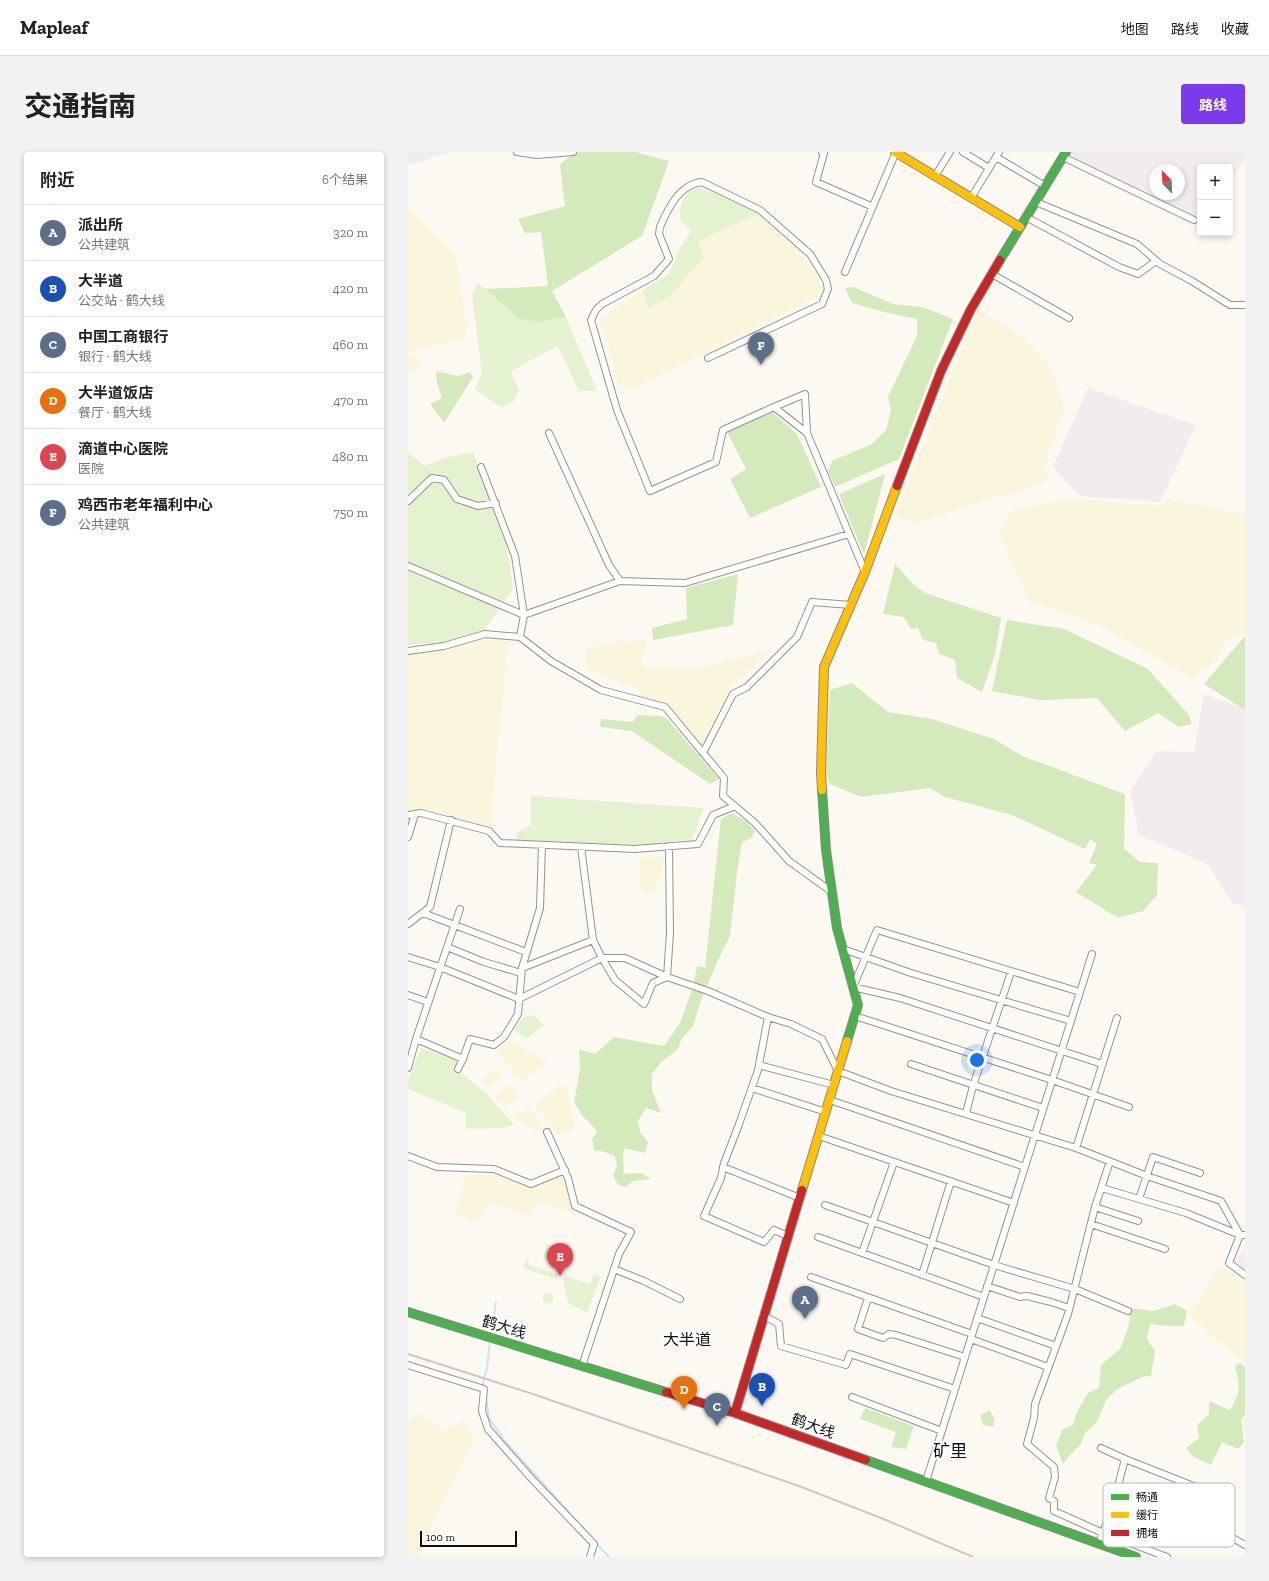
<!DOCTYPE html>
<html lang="zh">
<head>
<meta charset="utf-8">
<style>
	body { margin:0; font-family:"Zilla Slab","Noto Sans SC",serif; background:#f2f2f2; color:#222 }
	.controls { position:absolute; right:12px; top:12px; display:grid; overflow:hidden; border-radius:4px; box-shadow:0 2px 6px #0003 }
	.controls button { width:36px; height:36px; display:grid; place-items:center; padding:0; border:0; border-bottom:1px solid #e0e0e0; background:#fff; color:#222; font:20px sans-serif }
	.compass { position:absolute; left:741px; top:12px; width:36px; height:36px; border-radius:50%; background:#fff; box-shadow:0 2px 6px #0003; rotate:336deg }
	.scale { position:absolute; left:12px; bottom:10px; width:97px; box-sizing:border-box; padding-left:4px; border:2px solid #0d0d0d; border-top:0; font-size:11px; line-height:14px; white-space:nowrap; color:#0d0d0d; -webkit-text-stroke:3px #fff; paint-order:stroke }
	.you { position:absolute; left:569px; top:908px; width:14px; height:14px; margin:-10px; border:3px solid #fff; border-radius:50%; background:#1a73e8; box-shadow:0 0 0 6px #1a73e833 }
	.badge { display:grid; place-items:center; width:26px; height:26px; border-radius:50%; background:#7c3aed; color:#fff; font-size:13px; font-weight:700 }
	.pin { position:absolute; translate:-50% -33px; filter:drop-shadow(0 1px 2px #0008) }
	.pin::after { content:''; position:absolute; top:21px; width:14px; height:12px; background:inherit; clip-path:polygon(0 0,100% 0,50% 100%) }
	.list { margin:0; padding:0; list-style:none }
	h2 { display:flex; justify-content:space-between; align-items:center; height:52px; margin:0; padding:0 16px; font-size:17px }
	h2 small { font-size:13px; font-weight:400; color:#767676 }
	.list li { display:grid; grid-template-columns:26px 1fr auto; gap:12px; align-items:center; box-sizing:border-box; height:56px; padding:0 16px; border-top:1px solid #e0e0e0 }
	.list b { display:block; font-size:15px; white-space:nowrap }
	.list p { margin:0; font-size:13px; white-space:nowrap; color:#767676 }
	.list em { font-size:13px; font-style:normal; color:#767676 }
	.map { position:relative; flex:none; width:837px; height:1405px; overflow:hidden; border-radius:4px }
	header { display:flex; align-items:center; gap:24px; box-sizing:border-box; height:56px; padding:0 20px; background:#fff; border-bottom:1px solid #e0e0e0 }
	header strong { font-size:19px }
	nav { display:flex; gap:22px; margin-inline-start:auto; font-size:14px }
	.intro { display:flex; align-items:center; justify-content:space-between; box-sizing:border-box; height:96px; padding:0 24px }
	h1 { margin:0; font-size:28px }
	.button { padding:10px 18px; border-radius:4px; background:#7c3aed; color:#fff; font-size:14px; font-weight:700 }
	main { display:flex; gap:24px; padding:0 24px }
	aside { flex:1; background:#fff; border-radius:4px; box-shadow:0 2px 6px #0003 }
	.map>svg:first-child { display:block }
</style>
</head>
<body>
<header>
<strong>Mapleaf</strong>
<nav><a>地图</a><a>路线</a><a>收藏</a></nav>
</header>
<div class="intro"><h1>交通指南</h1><a class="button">路线</a></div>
<main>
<aside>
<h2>附近<small>6个结果</small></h2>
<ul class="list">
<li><span class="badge" style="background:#5c6f8a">A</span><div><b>派出所</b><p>公共建筑</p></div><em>320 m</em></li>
<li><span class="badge" style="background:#1a4fb4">B</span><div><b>大半道</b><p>公交站 · 鹤大线</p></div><em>420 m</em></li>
<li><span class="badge" style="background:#5c6f8a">C</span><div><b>中国工商银行</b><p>银行 · 鹤大线</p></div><em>460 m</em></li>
<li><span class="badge" style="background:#e8710a">D</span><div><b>大半道饭店</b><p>餐厅 · 鹤大线</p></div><em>470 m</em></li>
<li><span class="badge" style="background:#e0444e">E</span><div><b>滴道中心医院</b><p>医院</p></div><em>480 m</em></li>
<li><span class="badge" style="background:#5c6f8a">F</span><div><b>鸡西市老年福利中心</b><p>公共建筑</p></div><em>750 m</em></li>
</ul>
</aside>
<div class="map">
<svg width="837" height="1405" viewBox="0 0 837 1405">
	<rect width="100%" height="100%" fill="#fbf9f1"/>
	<!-- industrial -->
	<path fill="#f2ecef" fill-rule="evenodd" d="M0 0H42L0 14Z
		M664 0H837V9L822 26V15H792V60L781 72 657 11ZM747 18H771V42H747Z
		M680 236 788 273 752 350 672 344 645 315Z
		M796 542 837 557V754L825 752 800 712 731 683 722 639 748 599 786 600Z
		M837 1096V1117L827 1110Z"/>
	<!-- farmland -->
	<path fill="#f9f6dc" d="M0 56 48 103 59 185 0 200Z
		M350 62 388 93 409 124 417 141 231 234 213 238 191 166 234 139 240 155 263 144 286 116 296 105 290 89Z
		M569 159 610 181 636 207 647 229 656 258 636 315 640 328 602 343 585 345 507 372 487 364Z
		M10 201 12 220H0V204Z
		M662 347 753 354 759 347 837 362V481L818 488 807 510 794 517 785 527 695 475 619 448 592 382 604 358Z
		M77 486 100 488 82 675 19 657 1 660 0 662V503Z
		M239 487 233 514 290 517 361 499 323 534 293 592 262 554 230 543 231 536 179 518 178 495Z
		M255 705 254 722 246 741 231 736 233 706Z
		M101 887 140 911 114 929 88 900Z
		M88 916 95 923 80 937 72 930Z
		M155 931 160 939 167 977 149 983 127 951Z
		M102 932 111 944 97 955 86 944Z
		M122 957 134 974 129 980 106 965Z
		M57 1023H89L123 1035 155 1023 167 1062 127 1049 122 1063 80 1051 72 1070 47 1061Z
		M811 1113 837 1132V1212L781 1163Z
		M12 1261 36 1279 55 1268 67 1289 44 1332 10 1405H0V1269Z"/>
	<!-- green -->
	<path fill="#e4f2cf" d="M288 35C309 35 333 48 350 62L290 89 296 105 286 116 263 144 240 156 234 139 262 121 270 100 283 79 272 68C272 51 273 46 288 35Z
		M70 131 112 167 130 170 158 165 189 239H171L150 194 119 210 103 220 111 238 106 249 95 255 89 253 67 237 74 222 64 143Z
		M0 300 16 314 37 306 65 300 98 389 105 436 76 479 36 490 0 493Z
		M123 644 296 656 284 687 229 693 108 688 110 680 123 673Z
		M126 863 136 873 118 887 105 877 116 865Z
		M13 896 51 909 48 917 78 941 106 973 92 976 58 977V961L0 937V928Z
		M139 1092 153 1097 148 1111 135 1107Z
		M119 1106 121 1108 120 1113 150 1122 148 1127 115 1116Z
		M186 1122 193 1124 179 1161 160 1151 155 1127 156 1124 182 1132Z
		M134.5 1146a5.5 5.5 0 1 1 11 0a5.5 5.5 0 1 1-11 0Z"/>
	<!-- forest -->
	<path fill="#d4eabd" d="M166 0H227L261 9 234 84 144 139 158 165 130 170 112 167 77 137 140 134 133 80 117 81 110 67 157 54 152 13Z
		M445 135 485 152 515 155 545 167 491 307 427 335 420 319 424 309 464 292 478 278 483 258 480 245 509 184V167L480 161 444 151 437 136Z
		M28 219 50 224 62 220 65 225 36 271 22 252 34 246 29 231Z
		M364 260 389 282 413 335 342 366 322 327 338 317 319 280Z
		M477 322 456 403 431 342Z
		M487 412 506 433 517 441 593 466 587 502 574 540 549 526 547 508 531 502 528 491 515 488 510 476 503 477 496 465 475 462Z
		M330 422 325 473 245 488 244 476 279 467 278 436Z
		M599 468 656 477 740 517 780 562 784 572 771 575 750 561 717 579 689 546 632 548 584 539Z
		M837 484V557L832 555 796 532Z
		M444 531 480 560 524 567 586 587 614 604 717 642 716 697 732 710 750 711 749 743 735 759 710 766 668 740 689 713 681 711 689 692 682 687 677 697 604 663 537 645 522 636 453 645 422 632 418 621 422 538Z
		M229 563 254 564 259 567 311 627 302 632 224 579 192 575 193 567 225 570Z
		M324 661 339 670 347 679 344 686 334 690 329 720 322 784 310 808 293 848 285 874 273 888 270 897 253 910 244 922V938L253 961 238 956 230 969 232 980 240 990 237 1001 217 996C213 1006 217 1011 215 1022L234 1021 243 1027 225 1029 217 1035 210 1033 205 1023 209 1014 207 1004 197 1000 186 998 184 987 189 979 173 962 166 950 172 918 171 897 187 902 206 885 256 894 272 871 285 835 289 814 297 816 313 667Z
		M767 1152 779 1159 776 1174H758L742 1172 739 1187 747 1199 743 1224 734 1225 708 1238 698 1248 689 1270 677 1281 673 1292 661 1304 655 1312 648 1294 654 1278 665 1273 668 1262 680 1241 691 1236 693 1213 712 1197 720 1176 723 1156 746 1159Z
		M832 1211 837 1215V1263L833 1268 836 1290 830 1297 814 1290 803 1313 784 1304 778 1296 791 1286 789 1273 801 1262V1249L822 1258C833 1239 832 1236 827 1214Z
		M457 1256 506 1274 498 1297 483 1295 488 1280 452 1267Z
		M582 1258 587 1268 585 1275 575 1273 572 1263Z"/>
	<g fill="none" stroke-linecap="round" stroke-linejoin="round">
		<!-- stream -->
		<path stroke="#c5e6f8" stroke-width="2" d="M83 1182 88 1150
			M75 1235V1231L79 1216 82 1188
			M78 1247 81 1266 96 1288 178 1379
			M187 1390 201 1405"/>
		<!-- street casing -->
		<g stroke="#949390" stroke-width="8">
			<path id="street" d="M109 0 129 3 165 0
				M414 0 416 1 408 30 465 55
				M555 0 581 16
				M588 5 637 34
				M655 5 786 68
				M527 24 542 0
				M563 46 591 0
				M628 50 729 92 752 112 784 129 822 153H837
				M618 65 711 115 730 122 748 109
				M437 120 488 0
				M584 122 661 166
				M300 206 414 152 420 137 418 128 402 102 352 58 294 30C272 32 260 56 252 75L251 82 261 107 246 124 194 152 188 158 183 168 209 258 242 339 308 310 315 278 366 255 399 281
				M366 255 397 242 399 281 457 420
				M141 281 201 413 212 429 277 431 441 382
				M73 315 107 404 116 463 212 429
				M0 349 24 326 36 328 49 347 70 354 88 351
				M0 414 116 463 112 485 143 509 193 538 257 555 316 626 315 644 347 671 381 709 424 740
				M0 499 36 494 77 482 112 485
				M295 601 325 542 339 535 389 485 404 450 443 453
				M0 663 13 661 81 679 92 691 227 697 290 692 305 663 327 654
				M0 685 7 662
				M173 695 185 788
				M52 757 8 887 55 907
				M15 761 118 800
				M0 772 22 755 43 668
				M39 795 76 810 113 821
				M435 797 503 821 663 869
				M0 805 32 815 111 847 194 806 207 828 236 852 245 831 259 825 262 781 261 694
				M114 816 185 788 194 806H217L259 825 300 839 360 865 383 872 414 887 430 919 483 939 668 996 709 866
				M672 840 469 778 445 835 492 846 694 912
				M0 843 20 850
				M447 864 644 928 721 955
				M360 865 350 918 330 975 316 1011 313 1026 296 1064 356 1090 366 1078 380 1084
				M503 912 635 956
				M351 913 426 933
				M0 916 8 887
				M50 917 55 907 62 887 86 893 96 885 110 862 114 816 132 756 134 693
				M344 936 418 960
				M422 948 617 1015
				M558 961 565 934 603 820
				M139 980 160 1026 167 1054 223 1080 211 1102 174 1214
				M411 984 606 1051
				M668 996 739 1024 813 1049 832 1083
				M0 1004 29 1015 86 1017 123 1032 157 1018
				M702 1009 687 1055 660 1162 627 1252 626 1266 619 1292 646 1315 647 1325 641 1346 646 1349V1359L695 1381 759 1405
				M315 1015 392 1046
				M694 1036 778 1061 832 1083
				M731 1047 745 1005 792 1021
				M417 1053 586 1113 667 1137 720 1159
				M687 1055 730 1069
				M683 1072 757 1097
				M837 1083H832L821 1111 837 1123
				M410 1085 576 1145
				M454 1101 486 1010
				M206 1117 236 1129 272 1147
				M514 1123 543 1029
				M403 1125 564 1182
				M579 1134 612 1145 619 1144 643 1150 661 1156
				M460 1146 450 1177 475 1186 481 1182 488 1183 557 1205
				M356 1164 371 1172 373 1194 438 1213 442 1202 547 1237
				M569 1166 648 1194
				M563 1187 640 1215
				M0 1213 76 1237 74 1259 80 1277 123 1326 186 1392 182 1405
				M444 1245 534 1279
				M693 1296 717 1307
				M518 1329 684 802
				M691 1392 706 1349 717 1307 793 1337 823 1385 837 1393"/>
		</g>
		<!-- fast casing -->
		<g stroke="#8b8a86" stroke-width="10">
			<path id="fast" d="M592 108 658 0
				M414 638 418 698 429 776 450 853 439 889
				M0 1160 258 1240
				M458 1308 728 1405"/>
		</g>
		<!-- slow casing -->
		<g stroke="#8b8a86" stroke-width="10">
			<path id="slow" d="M487 0 612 75
				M414 638 413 620 416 515 457 420 489 334
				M394 1038 439 889"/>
		</g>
		<!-- jam casing -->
		<g stroke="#8b8a86" stroke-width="10">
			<path id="jam" d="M489 334 533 219 563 157 592 108
				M258 1240 327 1261 458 1308
				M327 1261 394 1038"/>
		</g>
		<!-- street -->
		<use href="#street" stroke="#fefefd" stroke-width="6"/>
		<!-- fast -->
		<use href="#fast" stroke="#4caf50" stroke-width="8"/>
		<!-- slow -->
		<use href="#slow" stroke="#ffc107" stroke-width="8"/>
		<!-- jam -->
		<use href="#jam" stroke="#c62828" stroke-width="8"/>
		<!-- rail -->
		<path stroke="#d9c3c3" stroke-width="2" d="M0 1202 122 1241 391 1334 478 1368 565 1405"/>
	</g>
	<g text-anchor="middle" stroke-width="4" stroke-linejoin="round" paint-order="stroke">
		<!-- street labels -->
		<g font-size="15" fill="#0d0d0d" stroke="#fff">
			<text transform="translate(96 1175) rotate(17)" y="5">鹤大线</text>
			<text transform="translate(405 1274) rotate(20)" y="5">鹤大线</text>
		</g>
		<!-- neighbourhood labels -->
		<g font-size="16" fill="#0d0d0d" stroke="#fff">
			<text x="279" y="1193">大半道</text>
		</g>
		<!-- quarter labels -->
		<g font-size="17" fill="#0d0d0d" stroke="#fff">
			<text x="542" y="1305">矿里</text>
		</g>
	</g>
	<!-- legend -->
	<rect x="695" y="1331" width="132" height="64" rx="6" fill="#fff" stroke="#b6b6b6" stroke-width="1"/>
	<rect x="703" y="1342" width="18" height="6" fill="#4caf50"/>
	<rect x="703" y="1360" width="18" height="6" fill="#ffc107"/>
	<rect x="703" y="1378" width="18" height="6" fill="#c62828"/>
	<g font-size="11" fill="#0d0d0d">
		<text x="728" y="1349">畅通</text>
		<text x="728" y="1367">缓行</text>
		<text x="728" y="1385">拥堵</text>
	</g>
</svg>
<div class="controls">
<button>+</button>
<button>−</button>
</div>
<svg class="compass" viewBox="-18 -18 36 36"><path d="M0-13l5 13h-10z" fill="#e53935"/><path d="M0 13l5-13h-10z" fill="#767676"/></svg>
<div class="scale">100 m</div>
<div class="you"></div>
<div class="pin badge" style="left:397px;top:1167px;background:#5c6f8a">A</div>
<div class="pin badge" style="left:354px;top:1254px;background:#1a4fb4">B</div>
<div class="pin badge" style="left:309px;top:1274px;background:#5c6f8a">C</div>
<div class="pin badge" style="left:276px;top:1257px;background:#e8710a">D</div>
<div class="pin badge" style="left:152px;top:1124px;background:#e0444e">E</div>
<div class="pin badge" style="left:353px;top:213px;background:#5c6f8a">F</div>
</div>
</main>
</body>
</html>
